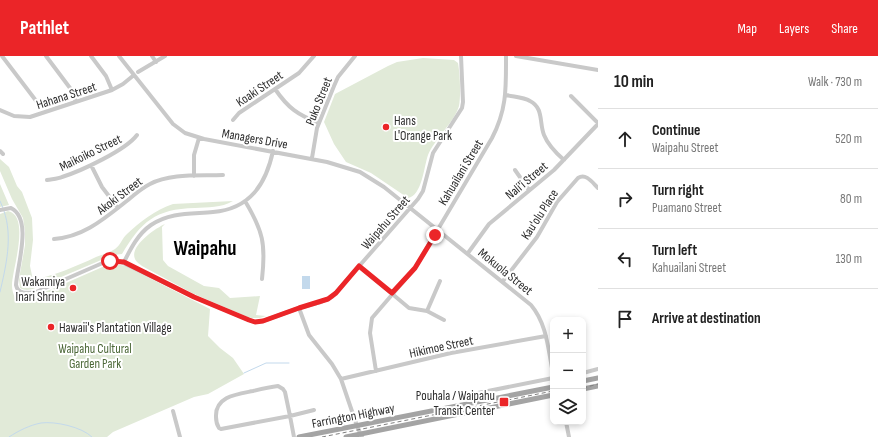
<!DOCTYPE html>
<html lang="en">
<head>
<meta charset="utf-8">
<style>
	body { margin:0; font-family:"Sofia Sans Condensed",sans-serif; background:#f2f2f2; color:#222 }
	.controls { position:absolute; right:12px; bottom:12px; display:grid; overflow:hidden; border-radius:8px; box-shadow:0 2px 6px #0003 }
	.controls button { width:36px; height:36px; display:grid; place-items:center; padding:0; border:0; border-bottom:1px solid #e0e0e0; background:#fff; color:#222; font:20px sans-serif }
	.stop { position:absolute; width:12px; height:12px; margin:-9px; border:3px solid #eb2528; border-radius:50%; background:#fff }
	.stop.end { background:#eb2528; border-color:#fff; box-shadow:0 1px 4px #0008 }
	.list { margin:0; padding:0; list-style:none }
	h2 { display:flex; justify-content:space-between; align-items:center; height:52px; margin:0; padding:0 16px; font-size:17px }
	h2 small { font-size:13px; font-weight:400; color:#767676 }
	.list li { display:grid; grid-template-columns:26px 1fr auto; gap:12px; align-items:center; box-sizing:border-box; height:60px; padding:0 16px; border-top:1px solid #e0e0e0 }
	.list b { display:block; font-size:15px; white-space:nowrap }
	.list p { margin:0; font-size:13px; white-space:nowrap; color:#767676 }
	.list em { font-size:13px; font-style:normal; color:#767676 }
	.icon { flex:none; width:22px; height:22px; fill:none; stroke:currentColor; stroke-width:2; stroke-linecap:round; stroke-linejoin:round }
	.map { position:relative; flex:none; width:598px; height:381px; overflow:hidden }
	header { display:flex; align-items:center; gap:24px; box-sizing:border-box; height:56px; padding:0 20px; background:#eb2528; color:#fff }
	header strong { font-size:19px }
	nav { display:flex; gap:22px; margin-inline-start:auto; font-size:14px }
	main { display:flex }
	aside { flex:1; background:#fff }
	.map>svg:first-child { display:block }
</style>
</head>
<body>
<header>
<strong>Pathlet</strong>
<nav><a>Map</a><a>Layers</a><a>Share</a></nav>
</header>
<main>
<div class="map">
<svg width="598" height="381" viewBox="0 0 598 381">
	<rect width="100%" height="100%" fill="#fff"/>
	<!-- green -->
	<path fill="#e1ead8" d="M423 2 454 4 458 7C460 18 461 39 459 50 455 65 434 84 428 99 424 110 422 140 408 142L371 117 346 106 334 88 324 66 335 38 388 10 397 6Z
		M0 103 9 111 17 130 22 136 32 162 33 184 30 210 33 224C55 219 75 211 96 201 102 199 110 196 115 193 121 189 122 182 127 178 140 166 155 154 173 148L233 145C221 152 208 151 195 152 155 153 141 166 122 198L113 199 40 230C33 233 27 236 20 232L19 223 25 189V175L23 162 12 143 0 115Z
		M0 128 9 149 0 151Z
		M8 155C31 160 12 214 12 229 12 234 13 237 15 242L34 239 50 234 107 209 115 208 126 210 210 253 208 280 220 292 233 302 244 318 208 338 194 341 113 376 107 381H0V158Z
		M165 168 162 171 163 204 168 210 204 230 219 232 230 242 260 240 256 259 266 260 260 262H250L194 238 142 210C140 208 136 206 135 203 129 190 156 172 165 168Z"/>
	<!-- water -->
	<path fill="#c3d9ec" d="M302 220H310V233H302Z"/>
	<g fill="none" stroke-linecap="round" stroke-linejoin="round">
		<!-- stream -->
		<path stroke="#c3d9ec" stroke-width="1" d="M0 145 3 152
			M0 236C6 210 13 181 4 155
			M244 317 266 307H289
			M343 364 344 368
			M9 381C18 375 30 369 41 367 55 365 82 371 92 381"/>
		<!-- minor -->
		<path stroke="#c9c9c9" stroke-width="4" d="M2 0 37 46
			M46 0 70 32 76 46
			M91 0 106 20 112 34
			M119 0 173 68 185 77 204 83 327 106 360 116 384 131 531 249C547 268 548 293 553 317
			M152 0 156 6
			M516 0 598 14
			M138 16 165 0
			M275 33C288 52 298 59 319 67
			M506 39C514 41 523 41 530 45 544 52 539 67 544 79 548 89 556 97 564 104
			M571 40 598 67
			M0 54 14 60 30 61 112 34 123 28 134 19
			M233 64 239 57 299 17 314 0
			M0 95 3 98
			M312 102 317 72 334 30 338 21 355 0
			M91 109 102 131 118 152
			M515 114 529 134
			M194 120V99L199 82
			M47 124C52 123 58 123 62 121 81 115 126 94 137 79
			M245 145C263 175 266 188 262 223
			M0 154 11 152C33 163 17 210 16 229 18 239 28 237 36 236L105 206 119 205 194 241 249 264 255 266 263 265 299 252 321 246 332 241 418 143 423 135 433 97 462 52 463 46 461 0
			M54 183C84 181 105 162 128 144 135 138 142 132 150 128 170 117 200 120 223 119
			M468 197 489 168 554 114 598 68
			M124 206C131 192 138 178 151 169 170 156 191 158 213 156 250 153 266 128 273 95
			M359 210 409 252 427 255 444 264
			M503 225 537 181 557 146 578 122C586 117 592 126 598 132
			M299 252 309 279 332 308 341 323 357 370 362 381
			M427 255 440 225
			M376 315 370 277 372 262 415 212 492 82C507 53 506 32 506 0
			M583 317 598 313
			M341 323 451 297 546 280
			M278 330 283 333 285 336 290 360 221 373 219 372C217 369 216 365 216 361 215 340 238 338 253 335 261 333 269 331 278 330Z
			M473 338 553 322
			M173 355 180 381
			M566 366 569 381
			M294 381 290 360 314 354"/>
		<!-- major -->
		<path stroke="#a4a4a4" stroke-width="5" d="M583 325 598 322
			M583 333 598 330
			M299 381 553 331
			M346 381 553 339"/>
		<!-- rail -->
		<path stroke="#818181" stroke-width="1" stroke-dasharray="4 3" stroke-linecap="butt" d="M583 332 598 328
			M322 381 553 335"/>
	</g>
	<g fill="none" stroke-linecap="round" stroke-linejoin="round">
		<!-- route -->
		<path stroke="#eb2528" stroke-width="5" d="M110 205 124 206 194 241 249 264 255 266 263 265 299 252 328 243 336 237 359 210 392 237 415 212 435 179"/>
	</g>
	<!-- markers -->
	<g fill="#eb2528" stroke="#fff" stroke-width="1.5">
		<circle cx="386" cy="71" r="4"/>
		<circle cx="73" cy="232" r="4"/>
		<circle cx="51" cy="271" r="4"/>
		<rect x="499" y="341" width="10" height="10" rx="2"/>
	</g>
	<g text-anchor="middle" stroke-width="4" stroke-linejoin="round" paint-order="stroke">
		<!-- street labels -->
		<g font-size="13" fill="#2c2c2c" stroke="#fff">
			<text transform="translate(259 32) rotate(-34)" y="5">Koaki Street</text>
			<text transform="translate(66 39) rotate(-18)" y="5">Hahana Street</text>
			<text transform="translate(318 45) rotate(-68)" y="5">Puko Street</text>
			<text transform="translate(255 82) rotate(10)" y="5">Managers Drive</text>
			<text transform="translate(90 96) rotate(-26)" y="5">Maikoiko Street</text>
			<text transform="translate(460 116) rotate(-59)" y="5">Kahuailani Street</text>
			<text transform="translate(526 124) rotate(-40)" y="5">Nali'i Street</text>
			<text transform="translate(119 139) rotate(-37)" y="5">Akoki Street</text>
			<text transform="translate(539 158) rotate(-57)" y="5">Kau'olu Place</text>
			<text transform="translate(385 166) rotate(-49)" y="5">Waipahu Street</text>
			<text transform="translate(506 215) rotate(39)" y="5">Mokuola Street</text>
			<text transform="translate(441 290) rotate(-12)" y="5">Hikimoe Street</text>
			<text transform="translate(353 359) rotate(-11)" y="5">Farrington Highway</text>
		</g>
		<!-- poi labels -->
		<g font-size="13" fill="#2c2c2c" stroke="#fff" text-anchor="start">
			<text x="394" y="69">Hans<tspan x="394" dy="15">L'Orange Park</tspan></text>
			<text x="65" y="230" text-anchor="end">Wakamiya<tspan x="65" dy="15">Inari Shrine</tspan></text>
			<text x="59" y="276">Hawaii's Plantation Village</text>
			<text x="495" y="344" text-anchor="end">Pouhala / Waipahu<tspan x="495" dy="15">Transit Center</tspan></text>
		</g>
		<!-- park labels -->
		<g font-size="13" fill="#4c6838" stroke="#fff">
			<text x="95" y="297">Waipahu Cultural<tspan x="95" dy="15">Garden Park</tspan></text>
		</g>
		<!-- town labels -->
		<g font-size="21" font-weight="bold" fill="#000" stroke="#fff">
			<text x="205" y="199">Waipahu</text>
		</g>
	</g>
</svg>
<div class="controls">
<button>+</button>
<button>−</button>
<button><svg class="icon" aria-label="layers" viewBox="0 0 24 24"><path d="M12 4l9 5-9 5-9-5zM3 14l9 5 9-5"/></svg></button>
</div>
<div class="stop" style="left:110px;top:205px"></div>
<div class="stop end" style="left:435px;top:179px"></div>
</div>
<aside>
<h2>10 min<small>Walk · 730 m</small></h2>
<ul class="list">
<li><svg class="icon" aria-label="ahead" viewBox="0 0 24 24"><path d="M12 20V5M6 11l6-6 6 6"/></svg><div><b>Continue</b><p>Waipahu Street</p></div><em>520 m</em></li>
<li><svg class="icon" aria-label="right" viewBox="0 0 24 24"><path d="M7 20v-9h11M14 6l5 5-5 5"/></svg><div><b>Turn right</b><p>Puamano Street</p></div><em>80 m</em></li>
<li><svg class="icon" aria-label="left" viewBox="0 0 24 24"><path d="M17 20v-9H6M10 6l-5 5 5 5"/></svg><div><b>Turn left</b><p>Kahuailani Street</p></div><em>130 m</em></li>
<li><svg class="icon" aria-label="arrive" viewBox="0 0 24 24"><path d="M6 21V4h12l-3 4 3 4H6"/></svg><div><b>Arrive at destination</b></div></li>
</ul>
</aside>
</main>
</body>
</html>
